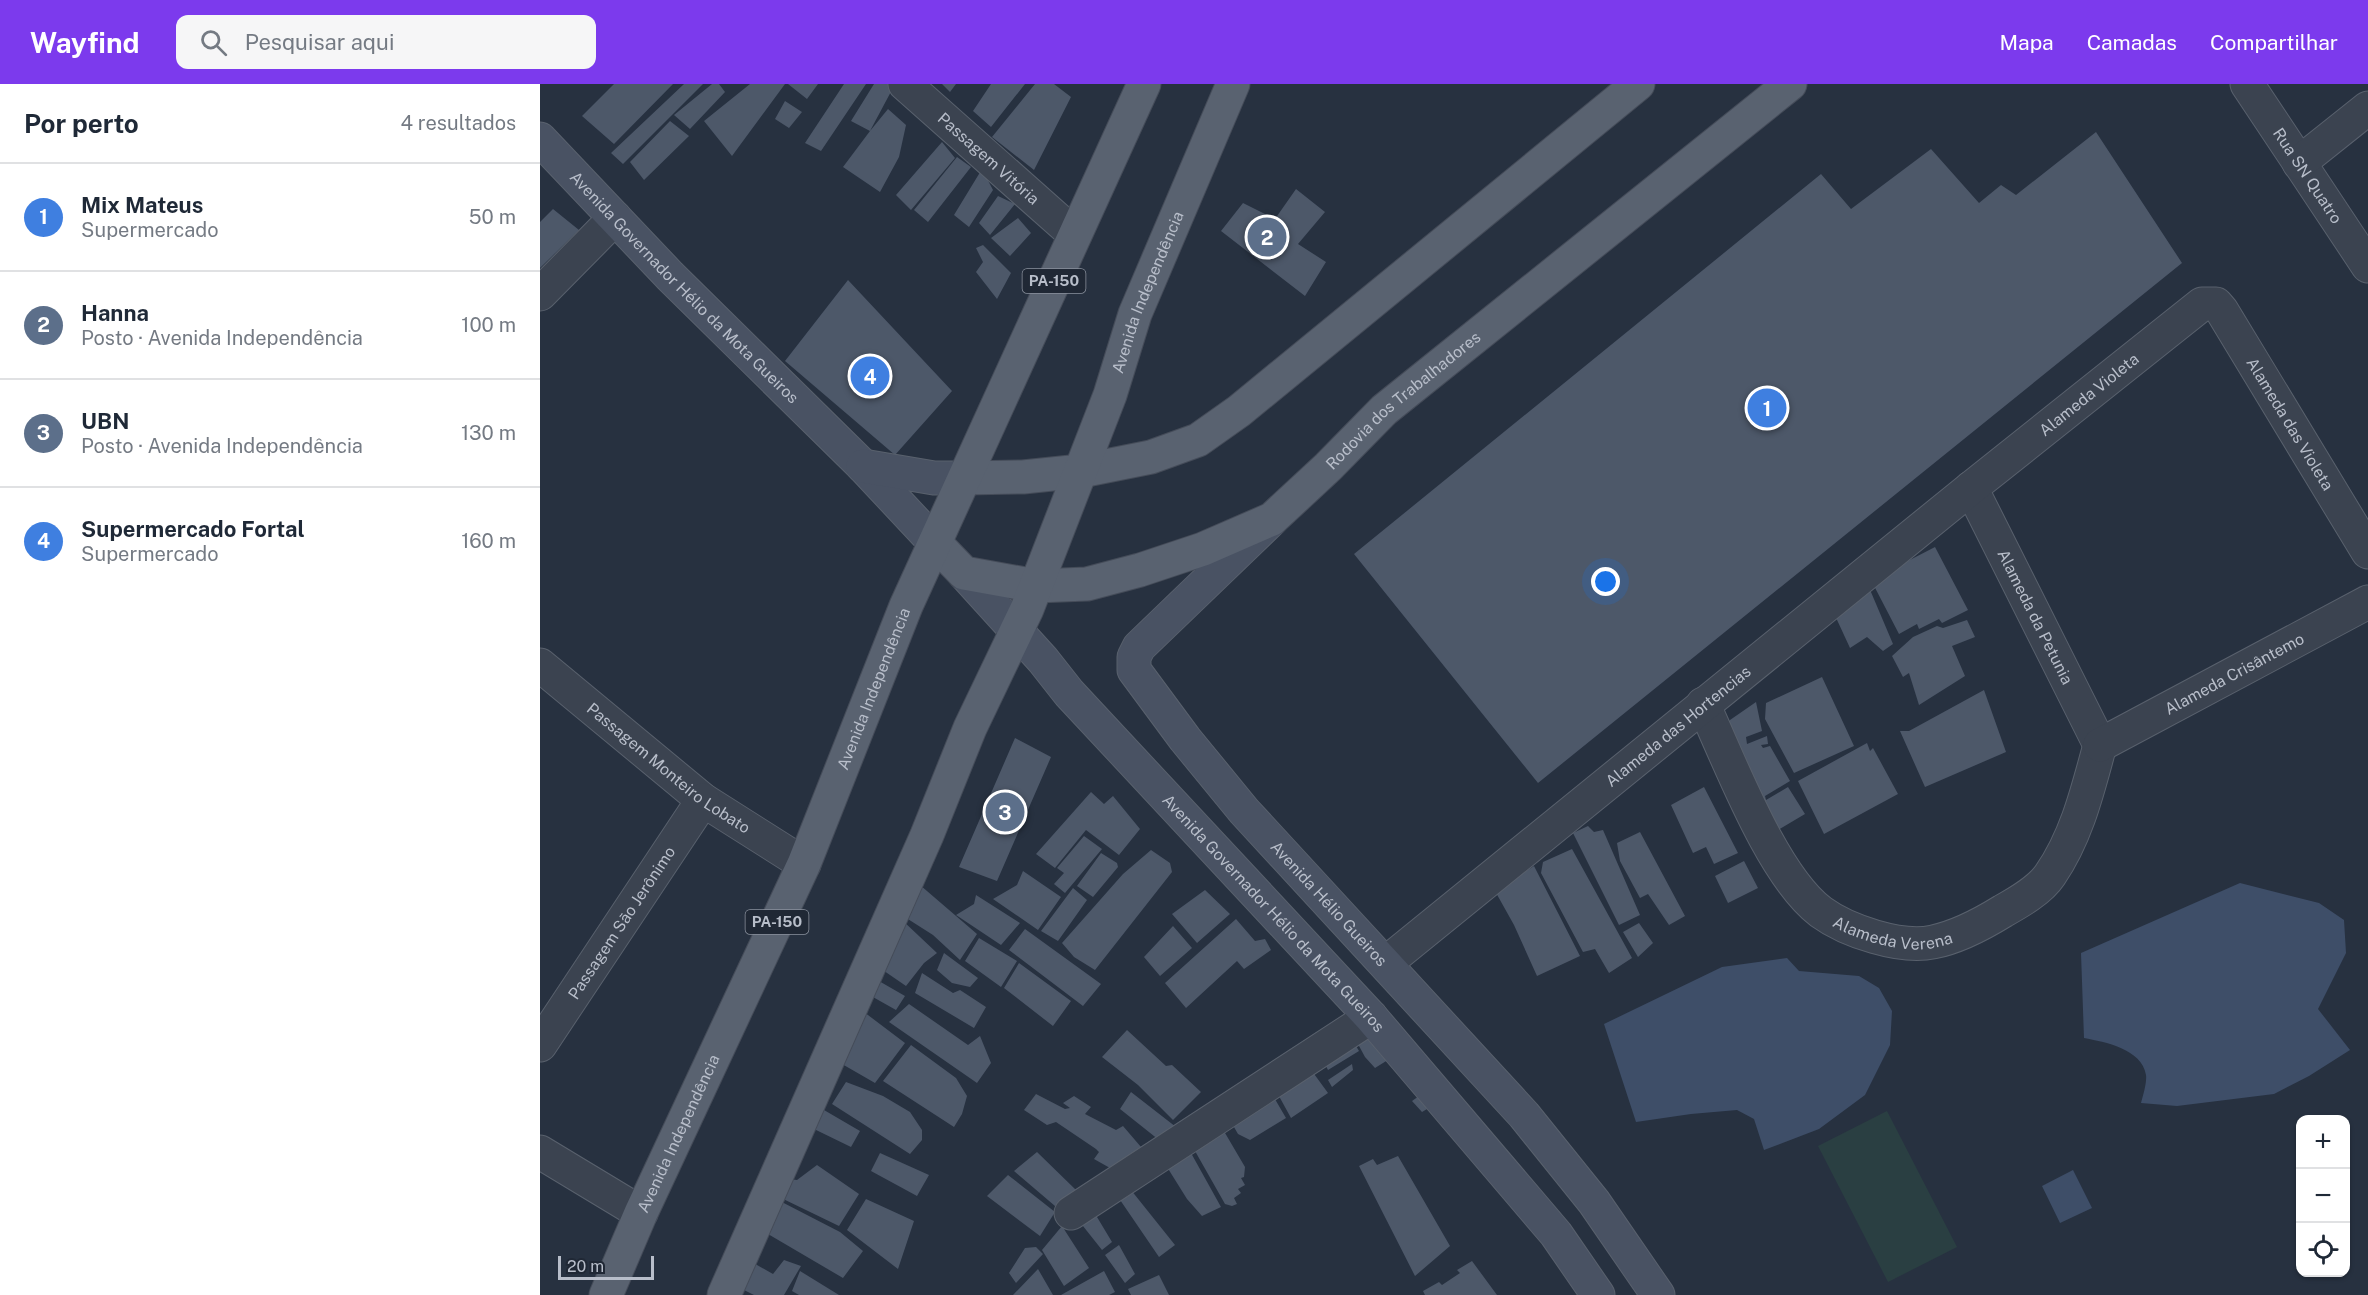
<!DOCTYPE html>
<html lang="pt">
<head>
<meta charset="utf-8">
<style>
	body { margin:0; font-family:"Public Sans",sans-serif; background:#f6f6f7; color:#1f2937 }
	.controls { position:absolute; right:18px; bottom:18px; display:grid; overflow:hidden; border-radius:12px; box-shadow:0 2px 4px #0004 }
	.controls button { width:54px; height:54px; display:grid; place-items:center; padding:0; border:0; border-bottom:2px solid #e0e1e3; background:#fff; color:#1f2937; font:30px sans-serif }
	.scale { position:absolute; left:18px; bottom:15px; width:96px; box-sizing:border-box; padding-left:6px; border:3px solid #b8beca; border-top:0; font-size:16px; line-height:21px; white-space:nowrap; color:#b8beca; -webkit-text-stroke:4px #202835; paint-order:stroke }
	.you { position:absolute; left:1066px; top:498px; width:21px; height:21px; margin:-15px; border:4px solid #fff; border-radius:50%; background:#1a73e8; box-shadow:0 0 0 9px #1a73e833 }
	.badge { display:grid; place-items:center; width:39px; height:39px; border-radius:50%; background:#7c3aed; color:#fff; font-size:20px; font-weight:700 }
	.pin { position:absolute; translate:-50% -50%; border:3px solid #fff; box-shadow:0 2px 6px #0006 }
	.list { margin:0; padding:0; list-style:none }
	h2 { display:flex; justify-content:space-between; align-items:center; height:78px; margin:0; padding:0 24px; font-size:26px }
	h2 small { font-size:20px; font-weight:400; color:#747a83 }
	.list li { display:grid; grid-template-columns:39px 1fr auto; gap:18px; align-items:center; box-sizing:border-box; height:108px; padding:0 24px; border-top:2px solid #e0e1e3 }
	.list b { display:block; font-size:22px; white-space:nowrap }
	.list p { margin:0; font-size:20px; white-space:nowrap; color:#747a83 }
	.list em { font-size:20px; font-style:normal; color:#747a83 }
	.icon { flex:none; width:33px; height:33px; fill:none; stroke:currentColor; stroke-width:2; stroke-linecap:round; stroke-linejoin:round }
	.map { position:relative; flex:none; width:1828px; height:1211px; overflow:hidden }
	header { display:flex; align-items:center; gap:36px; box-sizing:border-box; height:84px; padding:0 30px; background:#7c3aed; color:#fff }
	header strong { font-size:28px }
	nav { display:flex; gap:33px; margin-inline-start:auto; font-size:21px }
	.search { width:420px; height:54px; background:#f6f6f7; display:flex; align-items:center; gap:15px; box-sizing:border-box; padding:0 21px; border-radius:12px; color:#747a83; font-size:22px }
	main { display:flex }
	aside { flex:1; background:#fff }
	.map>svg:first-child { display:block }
</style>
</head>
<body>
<header>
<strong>Wayfind</strong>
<div class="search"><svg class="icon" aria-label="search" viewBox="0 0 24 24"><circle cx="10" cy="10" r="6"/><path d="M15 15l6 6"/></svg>Pesquisar aqui</div>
<nav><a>Mapa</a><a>Camadas</a><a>Compartilhar</a></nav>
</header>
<main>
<aside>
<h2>Por perto<small>4 resultados</small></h2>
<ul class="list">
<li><span class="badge" style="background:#3f7fe0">1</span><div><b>Mix Mateus</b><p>Supermercado</p></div><em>50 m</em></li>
<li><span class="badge" style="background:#5c6f8a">2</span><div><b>Hanna</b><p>Posto · Avenida Independência</p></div><em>100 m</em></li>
<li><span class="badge" style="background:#5c6f8a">3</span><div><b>UBN</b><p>Posto · Avenida Independência</p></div><em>130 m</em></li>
<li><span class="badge" style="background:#3f7fe0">4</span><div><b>Supermercado Fortal</b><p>Supermercado</p></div><em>160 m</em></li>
</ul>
</aside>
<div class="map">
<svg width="1828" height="1211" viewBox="0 0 1828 1211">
	<rect width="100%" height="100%" fill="#273140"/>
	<!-- green -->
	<path fill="#2a3f42" d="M1347 1027 1417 1163 1348 1198 1278 1062Z"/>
	<!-- water -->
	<path fill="#3e4e68" d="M1700 799 1779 819 1804 836 1806 869 1778 925 1810 966 1769 992 1734 1010 1637 1022 1601 1019C1603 1011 1607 999 1606 991 1602 965 1565 958 1544 954L1541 869Z
		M1247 874 1259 887 1319 892 1339 904 1352 927 1350 961 1325 1011 1279 1045 1224 1066 1214 1035 1197 1026 1151 1030 1096 1038 1064 940 1182 883Z
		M1533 1086 1552 1124 1520 1139 1502 1102Z"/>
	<!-- building -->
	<path fill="#4d5869" d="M74 0H133L74 60 42 32Z
		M144 0H163L83 80 71 69Z
		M172 0H179L185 8 150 45 134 31Z
		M210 0H245L192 72 164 37Z
		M248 0H278L267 15Z
		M304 0H326L281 67 265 59Z
		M334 0H350L354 2 330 47 348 25 366 41 359 73 340 108 303 83 330 47 311 37Z
		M402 0H416L410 8Z
		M451 0H485L451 43 433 27Z
		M495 0H514L531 13 494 86 452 53Z
		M245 17 262 28 249 44 235 35Z
		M130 37 149 52 104 96 90 78Z
		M1556 48 1642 179 998 699 814 470 1281 90 1311 125 1391 65 1439 119 1461 101 1476 111Z
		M402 58 415 74 371 126 356 111Z
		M417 73 431 83 388 138 374 126Z
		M442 85 453 106 429 143 414 131Z
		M756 105 785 128 758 160 786 178 765 212 681 147 703 119 735 135Z
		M458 112 475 120 450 151 439 139Z
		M13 125 39 146 0 184V138Z
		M478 134 491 149 470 172 451 154Z
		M443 161 471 189 457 215 436 188 443 178 436 164Z
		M308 196 412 307 355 371 245 277Z
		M1395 463 1428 526 1402 539 1399 535 1379 545 1377 540 1359 550 1331 496Z
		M1328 501 1353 560 1343 567 1327 553 1310 564 1292 525Z
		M1427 536 1435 553 1412 562 1425 592 1379 621 1369 589 1363 593 1352 572 1373 553 1397 542 1403 544Z
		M1282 593 1314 662 1254 689 1225 635 1226 619Z
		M1444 606 1466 668 1385 703 1360 647H1369Z
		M1216 618 1222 647 1206 653 1207 660 1227 652 1228 660 1221 661 1223 664 1230 662 1250 697 1225 712 1226 716 1248 703 1265 730 1233 749 1184 646 1190 636Z
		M475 654 511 673 457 797 419 783Z
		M1327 659 1330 667 1333 664 1358 710 1284 750 1258 697Z
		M1164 703 1198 769 1174 780 1166 763 1153 769 1131 721Z
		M551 708 564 720 573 712 600 745 579 771 546 746 515 784 496 770Z
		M1048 742 1054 748 1063 746 1100 831 1079 841 1033 749Z
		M1100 748 1145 832 1129 841 1108 810 1100 814 1080 777 1077 759Z
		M544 752 562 765 525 809 514 800 524 789 517 784Z
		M1032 765 1092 874 1069 889 1055 865 1043 868 1001 789 1003 778Z
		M611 766 630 779 632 788 555 886 534 873 522 859 583 790Z
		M561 769 577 779 578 783 553 813 537 802Z
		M1204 777 1218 804 1188 819 1175 792Z
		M994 782 1040 872 997 892 974 841 955 807Z
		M483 787 521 813 498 846 453 815 477 801Z
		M380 801 437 850 420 876 393 851 360 830Z
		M533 804 547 816 518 857 501 847Z
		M665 806 690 830 657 859 632 830Z
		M436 811 480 839 461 861 416 831 434 820Z
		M696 835 715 857 725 855 731 866 704 885 697 877 646 924 625 899Z
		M362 836 397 869 384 879 366 902 334 880Z
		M1099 839 1113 859 1098 873 1083 848Z
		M633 842 652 864 620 892 604 873Z
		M485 845 561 900 543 922 469 866Z
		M439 854 477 877 461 903 425 877Z
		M404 869 438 894 430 903 412 899 397 886Z
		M479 879 531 917 513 942 464 904Z
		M382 889 413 909 420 906 446 923 434 944 375 909Z
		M332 893 365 912 356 926 324 908Z
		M369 920 428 961 440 952 451 979 437 999 349 938Z
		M324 928 365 959 335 999 302 980Z
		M825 941 851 974 835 984 825 973 812 949Z
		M587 946 626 982 632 981 661 1008 633 1036 598 1001 562 973Z
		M809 950 819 967 788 986 780 970Z
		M371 961 416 994 427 1012 422 1030 414 1043 343 997Z
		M812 980 813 986 792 1003 788 996Z
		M769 983 788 1009 751 1034 734 1003Z
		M306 998 343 1012 370 1028 382 1046V1056L370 1070 292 1020Z
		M591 1008 636 1043 619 1056 580 1025Z
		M496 1010 525 1025 530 1024 523 1019 534 1012 551 1023 545 1030 576 1046 583 1042 601 1063 570 1084 554 1075 559 1068 556 1065 516 1038 507 1041 484 1026Z
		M732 1010 746 1034 710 1056 698 1050 687 1031Z
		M879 1012 887 1025 882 1028 872 1017Z
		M284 1026 320 1047 311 1063 274 1045Z
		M678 1037 705 1083 704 1093 701 1094 705 1101 698 1105 701 1109 694 1114 697 1120 692 1122 685 1120 655 1067 651 1069 681 1123 662 1132 647 1115 622 1075Z
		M497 1068 536 1106 515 1122 474 1087Z
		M340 1069 389 1091 377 1112 331 1087Z
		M858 1072 910 1162 875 1192 819 1082 833 1075 837 1081Z
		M277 1081 319 1110 299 1142 237 1112 241 1094 257 1096Z
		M468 1091 515 1128 500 1152 447 1112Z
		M587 1101 635 1161 619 1173 576 1110Z
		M236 1115 300 1148 323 1167 303 1194 221 1146Z
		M326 1115 374 1137 358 1185 307 1146Z
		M554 1128 572 1158 562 1166 539 1137Z
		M522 1142 549 1184 524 1202 502 1166Z
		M579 1161 595 1190 585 1199 565 1171Z
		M496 1163 503 1170 476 1199 469 1189 485 1164Z
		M244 1176 261 1182 244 1211H214L200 1204 210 1177 233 1190Z
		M932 1177 957 1211H885L883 1207 899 1198 902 1201 920 1189 917 1186Z
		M498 1185 513 1211H473Z
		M260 1187 299 1211H259L252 1207Z
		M564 1187 575 1208 569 1211H521Z
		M619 1191 629 1211H591L588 1205Z"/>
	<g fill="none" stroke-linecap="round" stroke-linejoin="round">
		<!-- street casing -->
		<g stroke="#59616d" stroke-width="35">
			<g id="street">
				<path id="s1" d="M365 0 534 150"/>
				<path id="s2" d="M1707 0 1828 182"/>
				<path d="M1759 79 1828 24"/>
				<path d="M0 210 75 134"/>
				<path id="s3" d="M1431 404 1560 661"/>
				<path id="s4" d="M0 581 163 716 264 780"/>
				<path id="s5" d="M1163 620C1190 678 1232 791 1281 828 1307 847 1361 865 1393 858 1418 853 1442 840 1463 827 1479 818 1500 806 1510 791 1537 752 1548 705 1560 661"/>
				<path id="s6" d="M1560 661 1828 518"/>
				<path id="s7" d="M846 879 1431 404 1662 220H1676L1682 227 1828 468"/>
				<path id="s8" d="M0 961 163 716"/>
				<path d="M0 1068 101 1129"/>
				<path d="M531 1129 831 933"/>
			</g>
		</g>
		<!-- secondary casing -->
		<g stroke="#59616d" stroke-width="35">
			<g id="secondary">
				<path id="s9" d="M0 55 130 192 323 382 396 460"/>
				<path d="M323 382 394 394H425"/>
				<path id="s10" d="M731 436 599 563 594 573V586L645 655 704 727 984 1031 1054 1118 1118 1211"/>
				<path id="s11" d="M424 489 503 576 529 609 831 933 1016 1150 1058 1211"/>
			</g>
		</g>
		<!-- primary casing -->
		<g stroke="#454c59" stroke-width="35">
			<g id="primary">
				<path d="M425 394 483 393 541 387 611 373 658 356 699 327 1098 0"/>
				<path id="s12" d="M396 460 424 489 496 502 547 500 600 486 663 465 732 435 788 383 844 326 1250 0"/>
				<path id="s13" d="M66 1211 101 1129 264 780 366 522 604 0"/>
				<path id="s14" d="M184 1211 387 751 430 644 487 525 570 311 595 230 693 0"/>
			</g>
		</g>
		<!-- street -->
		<use href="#street" stroke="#3b4350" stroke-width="33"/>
		<!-- secondary -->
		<use href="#secondary" stroke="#495263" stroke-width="33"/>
		<!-- primary -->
		<use href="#primary" stroke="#596270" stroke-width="33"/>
	</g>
	<g text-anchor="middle" stroke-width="5" stroke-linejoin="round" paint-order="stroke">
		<!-- shield labels -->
		<g fill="#202835" stroke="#8a919d" stroke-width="1.5">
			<rect x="482.5" y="185" width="63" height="24" rx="4.5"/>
			<rect x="205.5" y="826" width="63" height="24" rx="4.5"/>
		</g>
		<g font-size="15" font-weight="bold" fill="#b8beca">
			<text x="514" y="202">PA-150</text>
			<text x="237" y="843">PA-150</text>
		</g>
		<!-- street labels -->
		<g font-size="16" fill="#b8beca" stroke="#202835">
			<text dy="6" stroke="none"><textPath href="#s1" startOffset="112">Passagem Vitória</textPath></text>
			<text dy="6" stroke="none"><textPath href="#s2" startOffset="110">Rua SN Quatro</textPath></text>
			<text dy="6" stroke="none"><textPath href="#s9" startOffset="207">Avenida Governador Hélio da Mota Gueiros</textPath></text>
			<text dy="6" stroke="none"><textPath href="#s14" startOffset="1089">Avenida Independência</textPath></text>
			<text dy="6" stroke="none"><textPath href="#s7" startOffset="904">Alameda Violeta</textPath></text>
			<text dy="6" stroke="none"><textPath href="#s12" startOffset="538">Rodovia dos Trabalhadores</textPath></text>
			<text dy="6" stroke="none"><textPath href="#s7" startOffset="1204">Alameda das Violeta</textPath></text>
			<text dy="6" stroke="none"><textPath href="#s3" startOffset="144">Alameda da Petunia</textPath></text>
			<text dy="6" stroke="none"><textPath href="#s6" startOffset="152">Alameda Crisântemo</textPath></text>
			<text dy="6" stroke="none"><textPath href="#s13" startOffset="663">Avenida Independência</textPath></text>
			<text dy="6" stroke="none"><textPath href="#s7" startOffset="376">Alameda das Hortencias</textPath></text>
			<text dy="6" stroke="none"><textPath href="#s4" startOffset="165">Passagem Monteiro Lobato</textPath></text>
			<text dy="6" stroke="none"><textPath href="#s10" startOffset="512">Avenida Hélio Gueiros</textPath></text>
			<text dy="6" stroke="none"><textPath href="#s11" startOffset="460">Avenida Governador Hélio da Mota Gueiros</textPath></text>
			<text dy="6" stroke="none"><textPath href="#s8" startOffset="147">Passagem São Jerônimo</textPath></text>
			<text dy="6" stroke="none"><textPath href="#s5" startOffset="318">Alameda Verena</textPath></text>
			<text dy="6" stroke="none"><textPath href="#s13" startOffset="177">Avenida Independência</textPath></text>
		</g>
	</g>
</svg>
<div class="controls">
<button>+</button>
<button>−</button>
<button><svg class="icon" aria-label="locate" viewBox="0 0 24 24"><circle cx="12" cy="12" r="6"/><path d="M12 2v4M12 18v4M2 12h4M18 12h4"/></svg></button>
</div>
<div class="scale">20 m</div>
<div class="you"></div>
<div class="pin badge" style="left:1227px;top:324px;background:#3f7fe0">1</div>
<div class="pin badge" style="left:727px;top:153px;background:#5c6f8a">2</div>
<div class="pin badge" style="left:465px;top:728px;background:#5c6f8a">3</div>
<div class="pin badge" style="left:330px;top:292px;background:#3f7fe0">4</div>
</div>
</main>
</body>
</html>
